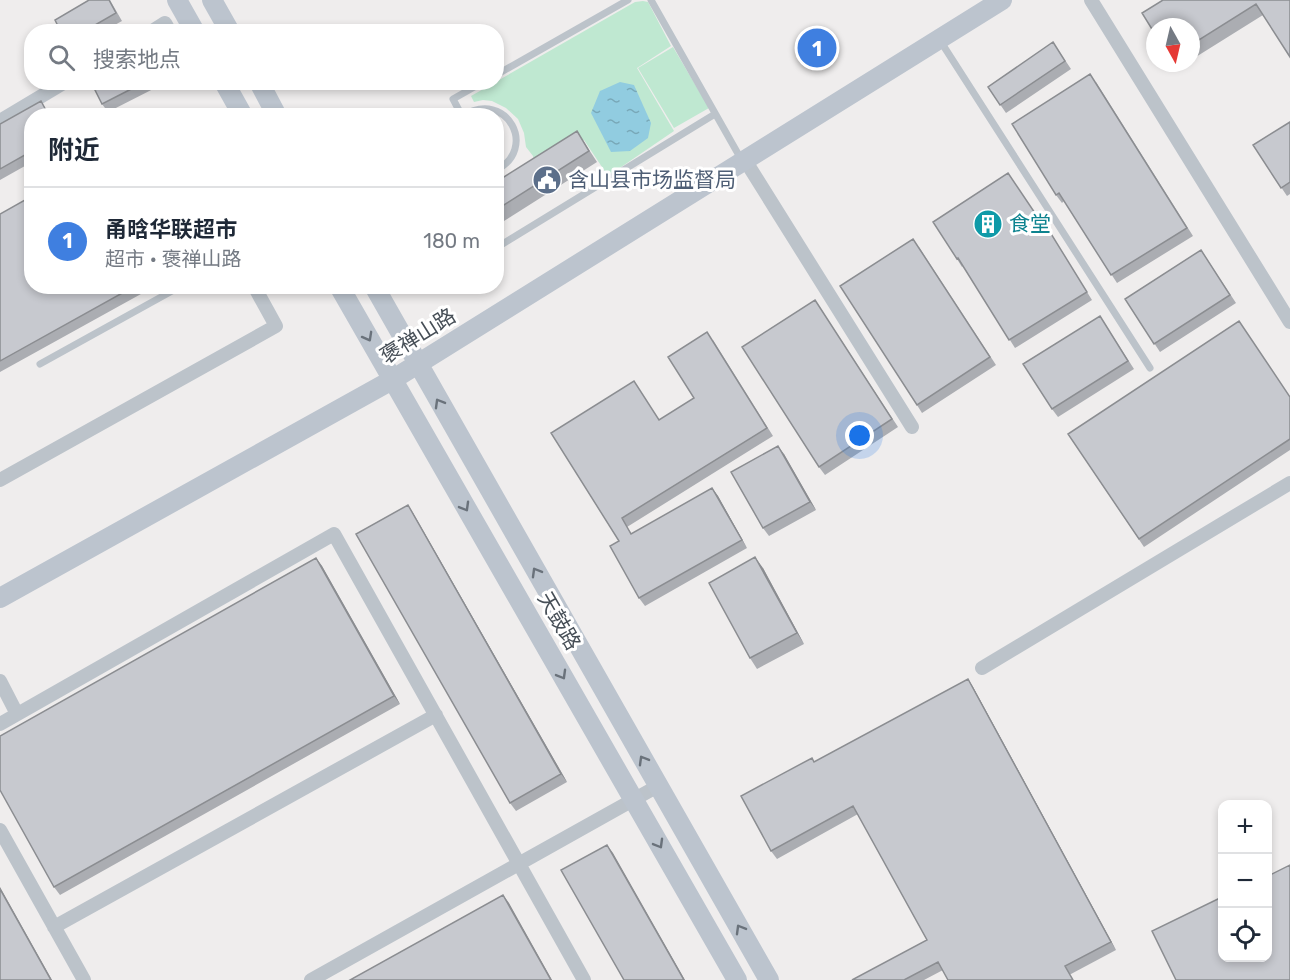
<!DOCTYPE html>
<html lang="zh">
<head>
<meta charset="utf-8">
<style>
	body { margin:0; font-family:Rubik,"Noto Sans SC",sans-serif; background:#f2f2f3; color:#1f2937 }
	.controls { position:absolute; right:18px; bottom:18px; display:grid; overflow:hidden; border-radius:12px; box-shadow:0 3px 9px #0003 }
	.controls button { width:54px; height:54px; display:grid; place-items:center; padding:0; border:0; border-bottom:2px solid #e0e1e3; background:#fff; color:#1f2937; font:30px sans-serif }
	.compass { position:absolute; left:1146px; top:18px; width:54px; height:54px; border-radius:50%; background:#fff; box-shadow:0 3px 9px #0003; rotate:172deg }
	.you { position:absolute; left:860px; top:436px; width:21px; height:21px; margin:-15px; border:4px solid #fff; border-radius:50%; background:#1a73e8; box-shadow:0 0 0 9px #1a73e833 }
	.badge { display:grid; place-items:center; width:39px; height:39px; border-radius:50%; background:#111827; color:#fff; font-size:20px; font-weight:700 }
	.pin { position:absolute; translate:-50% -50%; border:3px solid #fff; box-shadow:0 2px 6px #0006 }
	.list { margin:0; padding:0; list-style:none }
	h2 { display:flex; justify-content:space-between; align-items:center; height:78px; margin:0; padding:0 24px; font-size:26px }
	h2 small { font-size:20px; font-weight:400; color:#747a83 }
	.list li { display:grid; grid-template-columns:39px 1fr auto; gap:18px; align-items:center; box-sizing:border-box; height:108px; padding:0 24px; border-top:2px solid #e0e1e3 }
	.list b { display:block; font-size:22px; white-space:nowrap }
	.list p { margin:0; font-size:20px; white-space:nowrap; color:#747a83 }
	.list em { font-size:20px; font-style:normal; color:#747a83 }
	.icon { flex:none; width:33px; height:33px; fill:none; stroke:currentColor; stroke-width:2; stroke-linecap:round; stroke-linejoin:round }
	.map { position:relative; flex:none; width:1290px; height:980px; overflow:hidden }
	.search { position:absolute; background:#fff; box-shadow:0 3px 9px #0003; left:24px; top:24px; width:480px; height:66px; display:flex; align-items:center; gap:15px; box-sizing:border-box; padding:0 21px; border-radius:24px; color:#747a83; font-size:22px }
	.panel { position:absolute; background:#fff; box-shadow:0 3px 9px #0003; left:24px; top:108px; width:480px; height:186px; border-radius:24px }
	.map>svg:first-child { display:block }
</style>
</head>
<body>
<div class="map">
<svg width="1290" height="980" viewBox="0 0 1290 980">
	<defs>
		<pattern id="water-ripples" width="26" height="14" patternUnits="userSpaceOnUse" patternTransform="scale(1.5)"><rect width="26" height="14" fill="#91cce0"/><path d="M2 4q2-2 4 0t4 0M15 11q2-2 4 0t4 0" fill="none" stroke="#78a8b8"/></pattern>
	</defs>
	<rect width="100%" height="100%" fill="#efeded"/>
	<!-- grass -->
	<path fill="#bfe8d1" d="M643 1 648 2 671 46 637 68 674 131 608 176 584 140 536 171 533 156 526 147 524 133 518 119 506 108 492 101 483 100 474 102 471 96 635 2Z
		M673 47 709 108 674 128 638 68Z"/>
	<!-- water -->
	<path fill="url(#water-ripples)" d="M620 82 634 85 651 123 648 138 630 151 611 152 591 113 600 91Z"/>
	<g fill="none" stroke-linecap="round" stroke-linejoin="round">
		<!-- service -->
		<path stroke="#bcc3ca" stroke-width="7" d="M651 0 741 159
			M941 42 1150 368
			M496 75 628 0
			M462 116C508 88 538 150 496 170
			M462 116 453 99 483 82
			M496 248 715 114
			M40 364 181 286"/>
		<!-- minor -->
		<path stroke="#bcc3ca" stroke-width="14" d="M1091 0 1290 322
			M151 32 165 23 170 32
			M0 121 65 82
			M745 160 912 427
			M0 480 276 326 254 286
			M982 668 1290 483
			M0 681 17 714
			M0 724 334 534 584 980
			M0 830 84 980
			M54 927 436 715
			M311 980 658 786"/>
		<!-- secondary -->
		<path stroke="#bcc4ce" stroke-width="20" d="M177 0 195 32
			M212 0 230 32
			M224 82 243 116
			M259 82 277 116
			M339 286 737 980
			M374 286 769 980
			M0 598 392 380 1002 0"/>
	</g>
	<!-- wall -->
	<path fill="#abadb2" d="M110 0 122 21 102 32H61Z
		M1290 0 1263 15 1191 60V27L1142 13Z
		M1053 42 1071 69 1006 113 988 87Z
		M1174 63H1186L1177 68Z
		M110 82H162L163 84 108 112 102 104Z
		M1096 82 1193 236 1117 283 1064 201 1062 203 1056 195Z
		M41 101 50 116H32V162L0 180V124Z
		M1290 122V194L1287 196 1253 145Z
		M584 142 597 162 496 226V182Z
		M0 214 32 286H149L150 289 0 372Z
		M1043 225 1050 233 1092 300 1015 348 963 266 962 267 957 259Z
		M919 247 996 365 922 413 917 405Z
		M1201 250 1236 303 1160 352 1125 299Z
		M815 300 898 427 825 475 819 467Z
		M1100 316 1134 369 1058 417 1052 409Z
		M713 340 773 436 627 527 632 534 712 488 718 496 747 548 645 606 639 598 619 541 551 433 659 420 694 398Z
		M1290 397V450L1144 547 1068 434Z
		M784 454 816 510 769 536 763 528Z
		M408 505 413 513 567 782 516 811 510 803Z
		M316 558 322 566 400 704 60 895 54 887Z
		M763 568 804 644 757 669 750 658Z
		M968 679 973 687 1116 950 1071 974 943 970 924 980H852L927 940 858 814 777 859 771 851 812 758 814 762Z"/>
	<!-- shaded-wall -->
	<path fill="#8b8d91" d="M778 446 784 454 816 510 810 502Z
		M712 488 718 496 747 548 742 540Z
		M408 505 413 513 567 782 561 774Z
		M755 557 763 568 804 644 797 633Z
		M316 558 322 566 400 704 394 696Z
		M968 679 973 687 1116 950 1111 942Z
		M607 845 613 853 685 980H684Z
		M0 887 52 980H51L0 889Z
		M503 895 509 903 552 980H551Z"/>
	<!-- building -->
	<path fill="#c7c9cf" stroke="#8b8d91" stroke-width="1.5" d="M89 0H109L116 13 83 32H61L55 20Z
		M1163 0H1290V57L1256 4 1191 45V27H1155V34L1142 13Z
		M1053 42 1065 61 1000 105 988 87Z
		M1090 74 1187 228 1111 275 1059 193 1056 195 1012 124Z
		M110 82H145L102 104 95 90Z
		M41 101 49 116H32V151L0 169V124Z
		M1290 122V182L1281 188 1253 145Z
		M577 131 589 151 496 210V182Z
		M1008 173 1043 225 1045 224 1087 292 1009 340 958 258 957 259 933 222Z
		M32 196V286H135L0 361V214Z
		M913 239 990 357 917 405 840 286Z
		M1201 250 1230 295 1154 344 1125 299Z
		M815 300 892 419 819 467 742 347Z
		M1100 316 1128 361 1052 409 1023 364Z
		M1239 321 1290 397V439L1139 539 1068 434Z
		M707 332 767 428 622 518 631 534 712 488 742 540 639 598 610 546 619 541 551 433 634 381 659 420 694 398 668 357Z
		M778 446 810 502 763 528 731 472Z
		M408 505 561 774 510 803 356 534Z
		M755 557 797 633 750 658 709 583Z
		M316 558 394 696 54 887 0 790V736Z
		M968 679 1111 942 1065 966 1073 980H948L938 962 904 980H852L927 940 853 806 771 851 741 796 812 758 814 762Z
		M607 845 684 980H624L561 870Z
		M1290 865V980H1176L1152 931 1222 897V957H1268V876Z
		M0 889 51 980H0Z
		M503 895 551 980H350Z"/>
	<!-- one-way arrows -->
	<defs><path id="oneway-chevron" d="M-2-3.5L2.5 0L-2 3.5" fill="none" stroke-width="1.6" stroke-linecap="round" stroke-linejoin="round" transform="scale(1.5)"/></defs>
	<g stroke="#6a727b">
		<use href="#oneway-chevron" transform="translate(368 337) rotate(61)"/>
		<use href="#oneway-chevron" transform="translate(439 403) rotate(-120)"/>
		<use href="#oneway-chevron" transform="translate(465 507) rotate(60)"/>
		<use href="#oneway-chevron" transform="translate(536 572) rotate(-120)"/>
		<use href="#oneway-chevron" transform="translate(562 675) rotate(60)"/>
		<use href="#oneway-chevron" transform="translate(643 760) rotate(-120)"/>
		<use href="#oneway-chevron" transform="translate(659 844) rotate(60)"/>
		<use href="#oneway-chevron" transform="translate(740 929) rotate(-120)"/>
	</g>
	<!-- icons -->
	<defs>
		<g id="civic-disc" transform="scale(1.5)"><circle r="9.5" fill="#5c6f8a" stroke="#fff"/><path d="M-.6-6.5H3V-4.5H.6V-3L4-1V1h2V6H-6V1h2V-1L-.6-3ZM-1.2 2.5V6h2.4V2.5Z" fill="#fff"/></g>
		<g id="building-disc" transform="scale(1.5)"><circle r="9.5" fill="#0f9aa8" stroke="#fff"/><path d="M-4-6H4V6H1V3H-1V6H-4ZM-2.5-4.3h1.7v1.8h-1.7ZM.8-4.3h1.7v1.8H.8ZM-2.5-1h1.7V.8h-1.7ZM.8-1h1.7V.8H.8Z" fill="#fff"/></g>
	</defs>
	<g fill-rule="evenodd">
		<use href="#civic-disc" x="547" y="180"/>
		<use href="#building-disc" x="988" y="224"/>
	</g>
	<g text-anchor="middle" stroke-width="6" stroke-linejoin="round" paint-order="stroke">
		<!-- service labels -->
		<g font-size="21" fill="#4e5e75" stroke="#fff" text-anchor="start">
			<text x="568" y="187">含山县市场监督局</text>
		</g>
		<!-- culture labels -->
		<g font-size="21" fill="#0d838f" stroke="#fff" text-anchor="start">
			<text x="1009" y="231">食堂</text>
		</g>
		<!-- street labels -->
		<g font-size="21" fill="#474f57" stroke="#fff">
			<text transform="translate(418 336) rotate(-32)" y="7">褒禅山路</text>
			<text transform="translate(559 621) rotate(60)" y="7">天鼓路</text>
		</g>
	</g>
</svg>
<div class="controls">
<button>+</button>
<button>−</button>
<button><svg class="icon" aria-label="locate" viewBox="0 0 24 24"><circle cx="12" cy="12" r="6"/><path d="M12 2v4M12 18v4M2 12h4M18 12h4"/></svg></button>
</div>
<svg class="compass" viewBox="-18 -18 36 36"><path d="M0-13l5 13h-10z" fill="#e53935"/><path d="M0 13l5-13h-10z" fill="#747a83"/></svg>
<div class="you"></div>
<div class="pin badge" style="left:817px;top:48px;background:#3f7fe0">1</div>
<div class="search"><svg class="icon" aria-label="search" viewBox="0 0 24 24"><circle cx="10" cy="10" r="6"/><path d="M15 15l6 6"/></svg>搜索地点</div>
<section class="panel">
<h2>附近<small></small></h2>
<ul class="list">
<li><span class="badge" style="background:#3f7fe0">1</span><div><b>甬晗华联超市</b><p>超市 · 褒禅山路</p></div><em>180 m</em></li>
</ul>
</section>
</div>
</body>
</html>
